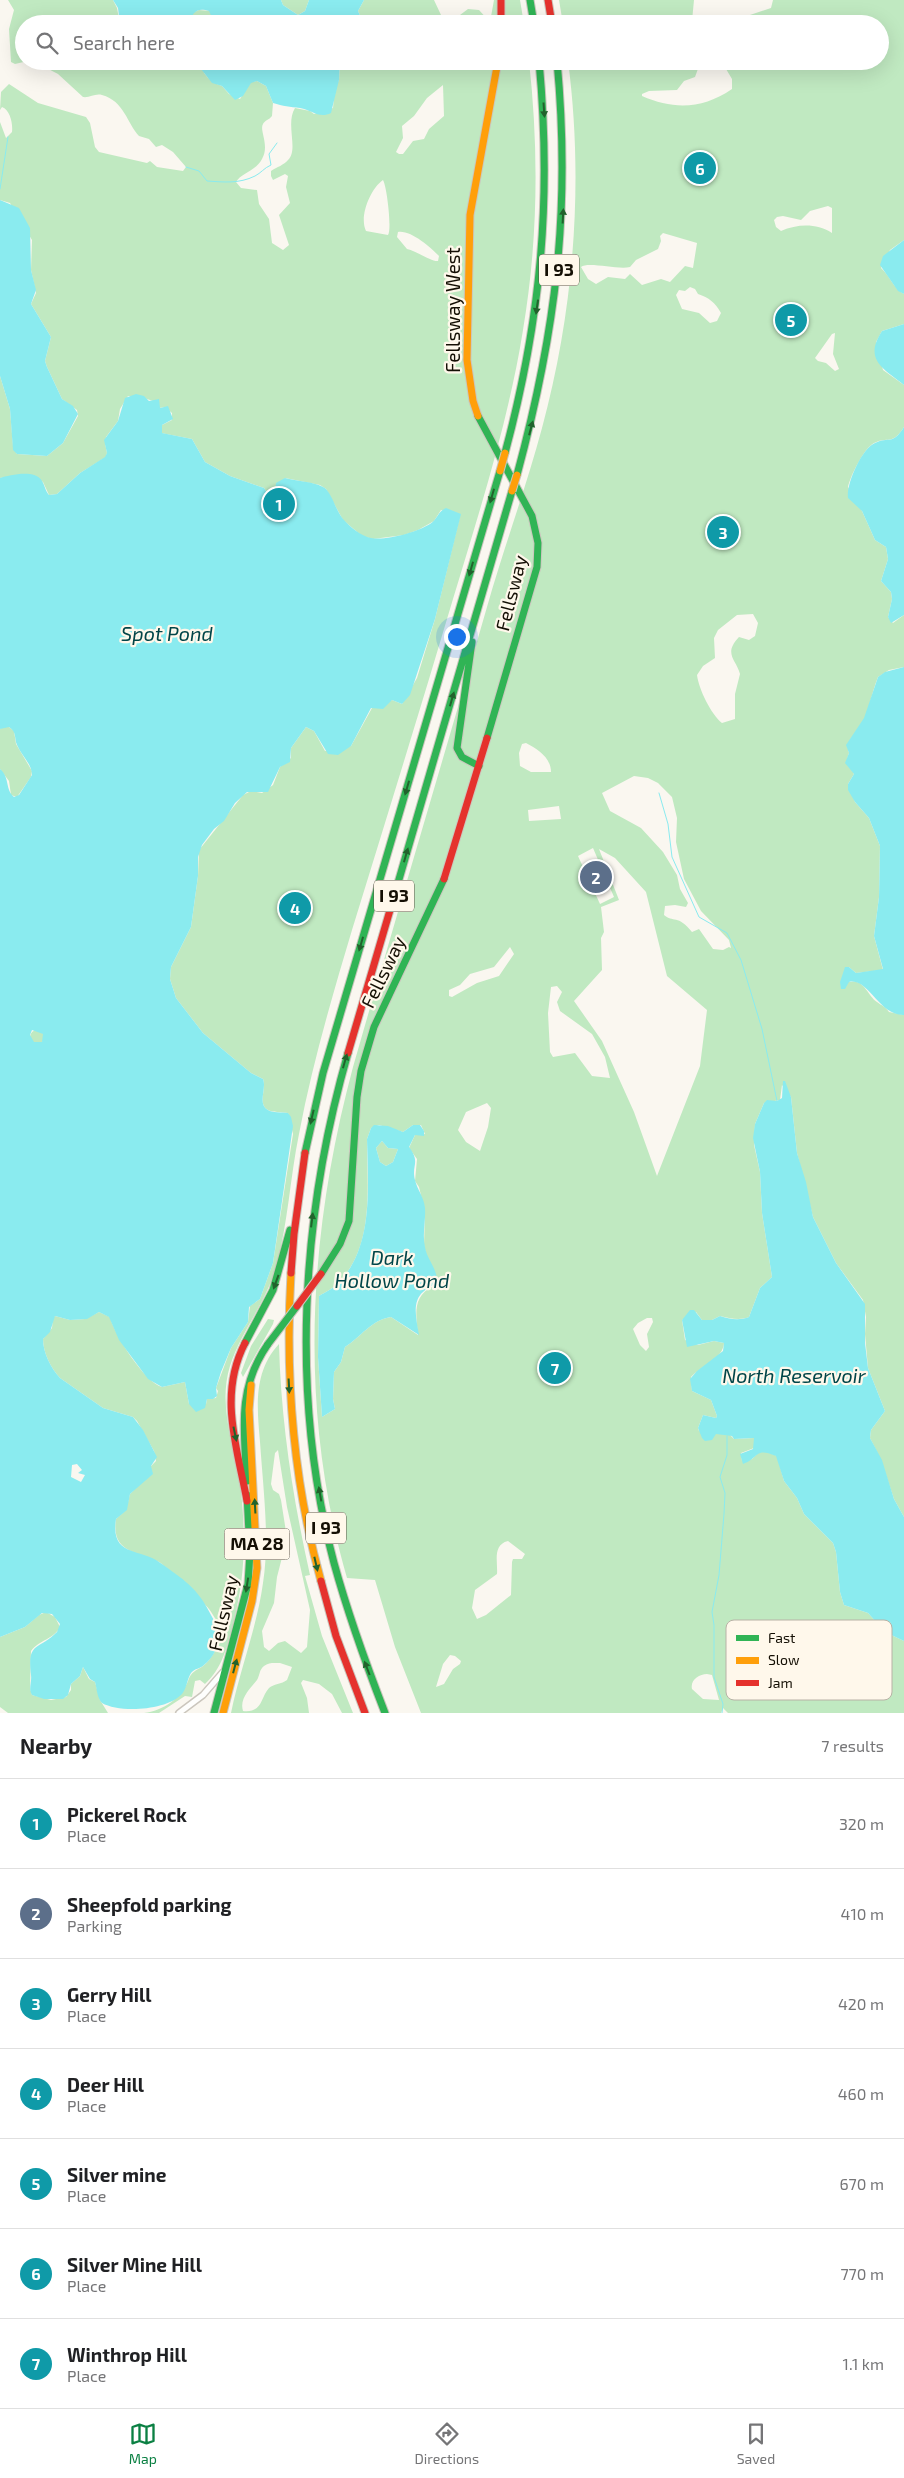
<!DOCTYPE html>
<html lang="en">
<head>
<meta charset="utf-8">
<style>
	body { margin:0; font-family:"Exo 2",sans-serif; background:#f6f6f6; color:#202124 }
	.you { position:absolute; left:456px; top:636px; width:18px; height:18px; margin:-12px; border:4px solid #fff; border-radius:50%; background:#1a73e8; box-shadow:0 0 0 8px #1a73e833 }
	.badge { display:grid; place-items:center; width:32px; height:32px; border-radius:50%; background:#0b8043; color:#fff; font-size:16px; font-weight:700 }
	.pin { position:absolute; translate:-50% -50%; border:2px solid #fff; box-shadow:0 1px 5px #0006 }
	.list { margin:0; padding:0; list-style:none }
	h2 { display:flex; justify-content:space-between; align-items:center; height:65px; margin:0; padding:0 20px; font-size:21px }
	h2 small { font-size:16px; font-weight:400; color:#757577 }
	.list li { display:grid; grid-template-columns:32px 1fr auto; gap:15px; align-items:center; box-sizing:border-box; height:90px; padding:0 20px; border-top:1px solid #e0e0e0 }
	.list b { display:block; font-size:19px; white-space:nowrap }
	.list p { margin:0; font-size:16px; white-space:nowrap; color:#757577 }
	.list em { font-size:16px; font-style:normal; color:#757577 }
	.icon { flex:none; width:28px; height:28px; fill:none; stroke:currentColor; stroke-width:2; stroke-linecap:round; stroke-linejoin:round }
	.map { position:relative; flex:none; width:904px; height:1713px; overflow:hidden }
	.search { position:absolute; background:#fff; box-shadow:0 5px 20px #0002; left:15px; right:15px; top:15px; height:55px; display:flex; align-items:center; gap:12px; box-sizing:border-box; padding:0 18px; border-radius:28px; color:#757577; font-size:19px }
	.sheet { height:695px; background:#fff }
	nav { display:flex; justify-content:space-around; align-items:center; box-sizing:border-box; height:70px; border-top:1px solid #e0e0e0; background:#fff; font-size:14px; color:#757577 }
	nav a { display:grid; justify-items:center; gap:2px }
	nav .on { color:#0b8043 }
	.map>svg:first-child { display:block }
</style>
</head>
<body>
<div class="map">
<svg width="904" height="1713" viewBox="0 0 904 1713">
	<rect width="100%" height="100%" fill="#faf7f0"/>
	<!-- forest -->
	<path fill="#c0e9c1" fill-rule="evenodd" d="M8 0H113L117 8 120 24H24V61H28L15 64 11 62 9 29 14 10Z
		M281 0H309L305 11 298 15 283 5Z
		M364 0H434L441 15 442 24H364L358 11Z
		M494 0H520L524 24H460V15L468 9 479 10 490 22Z
		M559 0H694L692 21 698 23 706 20 708 24H563Z
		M773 0H904V240L890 250 881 268C890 276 894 289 904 294V324L882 331 876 342 883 370 904 385V427C892 446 888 436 874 443 864 448 850 477 848 487L862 511 875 540 886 547 888 559 881 581 891 592 892 599 888 617 893 623 904 615V667L889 670 878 677C871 694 869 714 859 729 853 737 845 741 849 753 844 768 848 762 854 774L848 784 855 802 869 818 880 846 879 897 874 936 883 970 856 973 849 967V982C864 978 867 995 877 1002 882 1006 885 1006 889 1012L904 1015V1517L894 1499 881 1460 870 1438 871 1430 885 1411 868 1368 865 1334 866 1317 863 1300 836 1263 813 1217 797 1153 791 1097 782 1085 780 1100 764 1103 755 1124 754 1145 760 1172 762 1213 772 1277 760 1288 749 1317C739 1321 729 1318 720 1316L712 1320H702L696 1312 682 1320 685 1340 698 1345 714 1341 724 1343C723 1359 701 1366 691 1377L692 1391 711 1400 717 1416 716 1418 703 1415 698 1428 699 1431 730 1435 734 1439 754 1438V1448L741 1453 742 1461 752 1459 759 1452 765 1451 777 1456 784 1481 797 1498 804 1514 833 1543 836 1552 840 1592 844 1605 868 1613 885 1632 904 1641V1713H728L723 1708 721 1713H421L395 1647 375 1580 347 1578C298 1409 308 1235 353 1067 397 913 443 760 487 607 504 547 526 488 542 428 574 310 584 182 568 61H707L699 66 695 77 684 81 677 90 649 91 642 94V96C674 110 703 109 732 89V79L723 64 710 61H880V24H809L805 21 798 24H741L747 16 771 8ZM828 206 832 208V233C816 223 798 224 781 231L776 227 774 220 777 217 783 216 801 220 810 211ZM663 233 697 243 693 268 685 266 670 282 661 279 642 285 630 274 625 279 608 277 596 284 588 279 581 267C588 261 617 270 630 267L636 260 658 249 661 241 660 236ZM690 287 695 289 698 294C709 298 715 302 721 313L717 321 710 323 699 313 682 309 676 295 679 290 685 291ZM835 333 833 354 839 369 835 371 826 363 818 361 815 358 832 334ZM753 614 758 623 755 636 749 640 739 637C723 654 736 659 740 674L735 694V719L722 723C711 714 699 690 697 675L703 666 715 658 714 638 718 630 737 615ZM526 743C538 749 551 758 551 772H531L520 766 519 753 522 744ZM634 776 648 778 658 783 672 797 677 818 676 842 684 879 701 911 729 940 731 948 729 947 723 950 713 949 699 929 692 932C678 914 673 923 664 915L665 906 675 905 686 907 688 903 680 889 677 875 663 852 641 828 610 811 602 793ZM559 806 561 819 529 821 528 810ZM593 848 614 897 600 904 578 856ZM599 849 615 858 646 892 667 976 707 1010 700 1066 657 1176 634 1112 602 1041 574 1001 602 970 601 938 604 932 601 907 619 900ZM510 947 514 954 499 976 477 983 452 997 449 996V990L460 985 470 974 494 967ZM557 986 562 992 557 1002 560 1011 592 1034 605 1057 610 1078 592 1076 575 1053 553 1057 550 1052 548 1013 551 987ZM487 1103 491 1108 488 1127 480 1151 466 1142 458 1130 466 1112ZM379 1125 403 1132 413 1125H421L425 1134 415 1135 409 1148 417 1159 415 1181 419 1187 425 1212 424 1245 433 1286C412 1297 416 1314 418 1335L391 1317C371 1320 361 1337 345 1347L341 1362 334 1372 333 1399 335 1409 322 1417 318 1357 319 1296C325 1292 333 1289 338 1283 375 1247 367 1186 367 1139L371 1128ZM647 1318H652L653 1322 647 1334 649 1347 646 1351 640 1345 633 1329 638 1323ZM508 1541 525 1554 522 1559H513L512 1562 511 1595 486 1615 477 1619 472 1608 475 1590 497 1574C498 1562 492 1545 508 1541ZM450 1655 455 1656 461 1661 460 1664 453 1669 444 1684 436 1687 443 1664ZM707 1674 712 1675 719 1700 703 1699 692 1689C690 1680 699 1674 707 1674Z
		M199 10 210 11 215 24H188L192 13Z
		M150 15 157 17 160 24H142Z
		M33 61H200C201 73 211 83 222 86L229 94 240 99 251 82 257 81 266 86 273 103 272 116C269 120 265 120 263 124 259 130 270 145 262 159 256 171 241 173 236 182L241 188 257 190 259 204 269 219 272 243 283 250 289 245 279 215 290 203 286 187 288 176 285 174 273 180 271 176V171C277 167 284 165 288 160 299 150 285 124 295 108L310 111 314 114 333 108 335 88 339 80 340 61H453L456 65 457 61H529C539 151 538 241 523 330 509 419 479 513 453 599 420 710 386 820 352 930 332 997 312 1065 299 1134 290 1178 288 1224 276 1267 266 1303 241 1331 230 1366 217 1408 236 1450 241 1491 246 1541 245 1576 233 1625 227 1647 222 1669 205 1684L200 1680 195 1681 192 1697 185 1696 159 1713H144C163 1711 181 1698 188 1681 191 1671 196 1671 203 1666 211 1660 219 1646 220 1636 221 1627 214 1616 209 1609 204 1602 166 1566 159 1562 137 1551 111 1553 116 1519L126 1510 130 1494 145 1479 150 1476 151 1466 156 1461 154 1451 137 1421 133 1417 103 1408 60 1378C51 1368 43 1353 43 1339L52 1328 53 1318 55 1316 70 1320 85 1319 99 1312 110 1317C114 1334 145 1383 162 1387L185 1382 189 1404H206L207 1399 216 1398 218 1391 216 1388 231 1348 248 1322 250 1306 260 1299 273 1263 293 1134 288 1113C282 1112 272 1112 268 1110 257 1104 267 1088 263 1079L251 1073 203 1033 176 998 170 979 171 967 191 927 198 876 199 850 243 795 251 791 262 793 273 785 280 767 291 758V748L306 727 314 731 325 751 351 746 372 708 378 707 392 700 402 704 417 678 435 619 460 516 441 510 434 521 418 530 404 535 373 539 362 536 343 520 326 489 320 485 285 478 279 498 285 507 282 510 277 509 264 488 230 476 205 462 192 439 161 433 162 425 172 420V413L165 407 159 408V403L138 396H128L120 409 118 421 106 437 105 443 107 453 106 457 80 473 57 494 49 495 43 482 28 474 0 478V376L10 409 13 446 17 454 47 456 63 443 78 416 77 410 62 399 47 367 45 361 51 337 31 304 36 293 31 270 32 240 10 203 0 200V122L6 138 12 132C13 123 10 110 2 107L0 110 1 92 9 84 38 103 86 117 90 123 95 147 99 152 147 163 150 161 157 167 183 171 186 167 173 152 162 145 156 147 149 139 139 136C127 123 124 101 102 95 95 93 90 98 83 97L58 74ZM443 85 444 116 429 129 424 139 413 141 403 154H399L396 152 403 138 402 126 414 116 427 98ZM383 180C387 187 392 230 388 235L366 231C359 217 370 189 383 180ZM398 232C411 230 430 247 439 256L438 261C432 262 416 251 407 249L397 237Z
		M3 727H9L14 731 16 744 32 771 31 777 17 797 11 795 9 781 0 769V729Z
		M30 1037a7 7 0 1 1 14 0a7 7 0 1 1-14 0Z
		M382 1141 388 1148 398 1149 393 1162 386 1166 380 1162 376 1148Z
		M268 1319 274 1320 273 1324 243 1377 241 1373 251 1346Z
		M279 1344C281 1423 293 1499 310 1575L305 1576 322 1636 353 1713H342L332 1694 319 1684 303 1680 301 1683 307 1698 309 1713H231C240 1669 257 1627 263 1583 270 1539 263 1487 260 1442 257 1407 253 1372 279 1344ZM278 1450 287 1507 310 1610 307 1647 301 1653 285 1641 278 1643 269 1651 264 1647 262 1631 274 1603 277 1577 287 1538 281 1500 279 1494 273 1490 271 1484 275 1453ZM280 1663 292 1667 287 1680C282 1684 273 1684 269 1688 260 1698 263 1713 243 1711 239 1698 251 1688 257 1680 260 1675 259 1670 264 1666 269 1662 275 1663 280 1663Z
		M46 1612 55 1617 60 1627C54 1639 39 1640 31 1651L30 1688 32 1695 51 1700 66 1697 71 1690V1684L80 1676 83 1667 89 1679 95 1682 100 1700 108 1713H8L0 1707V1637L25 1627 39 1615Z"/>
	<!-- water -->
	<path fill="#8aebef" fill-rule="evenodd" d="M113 0H281L283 5 298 15 305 11 309 0H364L358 11 364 24H215L209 11C196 7 193 13 188 24H160L157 17 150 15 142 24H120L118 8Z
		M200 61H340L339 80 331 113C319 119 312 110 300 108 290 107 283 106 273 103L266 86 257 81 251 83 243 96 235 100 222 86 212 83 201 69Z
		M0 200 19 208 30 228 31 270 36 290 31 304 51 337 45 361 47 367 62 399 73 406 78 414 63 443 47 456 17 454 13 450 10 409 0 376Z
		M904 240V294L898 291 880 265 883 256Z
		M904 324V385C884 369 863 360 882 331Z
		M136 394 144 396 149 401 159 399 160 408 168 406 173 419 162 425V433L192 439 205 462 230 476 264 488 277 509 282 510 285 507 275 492 276 483 285 478C295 481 319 482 326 489 333 497 336 510 343 519 350 527 361 536 371 538 386 541 417 532 430 524 437 520 438 511 446 508L461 514 435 619 410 695 402 704 392 700 383 709 371 708 351 746 338 755 328 754 314 731 306 727 291 748 290 762 280 767 268 792H247L235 803 224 821 214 829 202 845 198 857V876L191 927 171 967 170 979 176 998 203 1033 251 1073 263 1079C267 1088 257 1104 268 1110 272 1113 282 1112 288 1113L291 1117 293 1126 273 1263 260 1299 249 1307 248 1322 231 1348 221 1372 216 1388 217 1396 213 1399H207L205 1408 196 1412 189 1404 185 1382 162 1387 148 1379 119 1340 109 1317 99 1312 87 1319 70 1320 55 1316 50 1332 43 1339C43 1353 51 1368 60 1378L103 1408 133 1417 143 1430 157 1457 151 1466 153 1474 130 1494 127 1510 116 1519C110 1557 140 1548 159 1562 183 1579 198 1588 211 1615 214 1621 219 1625 220 1632 221 1643 213 1658 204 1665 200 1669 195 1668 191 1673 187 1679 187 1688 182 1694 166 1711 119 1713 102 1703 97 1698 97 1689 95 1682L90 1679 83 1667 80 1676 71 1684 68 1695 63 1699H44L32 1695C28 1688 32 1683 31 1675 27 1641 38 1651 57 1632L60 1624 52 1614 42 1613 25 1627 0 1637V769C10 777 5 790 14 797L19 795 32 775C32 764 21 755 17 745 14 738 17 732 9 727L0 729V478C10 475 35 469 42 481 45 486 45 490 49 495L57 494 80 473 105 457 107 453 104 440 118 421 125 398ZM32 1030 43 1034 42 1042H34L30 1035ZM77 1464 82 1470 78 1473 85 1475 81 1482 71 1477 72 1465Z
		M904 427V615L891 623 888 617 892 599 891 592 881 581 888 559 886 547 875 540 862 511 848 498C846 484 862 448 875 443 889 436 892 446 904 427Z
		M904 667V1015C879 1016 868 977 849 982L845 989H841L840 982 845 967H849L856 973 883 969 874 936 879 897 880 846 869 818 855 802 848 790V784L854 774 845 763 849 753 846 745 864 718 878 677 885 672Z
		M783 1081H785L791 1097 797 1153 806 1182 813 1217 836 1263 865 1304V1343L868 1368 885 1411 871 1430 870 1438 882 1460 894 1499 904 1517V1641L885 1632 868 1613 844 1605 840 1592 836 1552 833 1543 804 1514 797 1498 784 1481 776 1456C755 1447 760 1457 743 1464L740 1454 753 1449 754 1438 734 1439 732 1436 716 1434 712 1440 705 1441 702 1438 698 1428 703 1415 716 1418 717 1416 711 1400 692 1391 690 1379 697 1371 723 1351 724 1343 714 1341 687 1347 682 1320 690 1310H694L702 1320H712L720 1316C729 1319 739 1321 749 1317L760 1288 772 1277 762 1213 760 1172 753 1138 755 1124 764 1103 767 1100 777 1101 782 1098Z
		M374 1125 388 1126 403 1132 413 1125H420L424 1131V1136L415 1135 409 1147C421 1163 411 1165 415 1180 417 1189 424 1197 425 1208 426 1221 422 1234 425 1247 427 1260 438 1269 437 1283 432 1286 427 1288 423 1292 411 1302 417 1322 419 1335L391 1317C371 1320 361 1337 345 1347L341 1362 334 1372 333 1399 335 1409 322 1417 318 1357 319 1296C325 1292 333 1289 338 1283 374 1248 368 1186 367 1139L371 1128ZM382 1141 388 1148 398 1149 393 1162 386 1166 380 1162 376 1148Z"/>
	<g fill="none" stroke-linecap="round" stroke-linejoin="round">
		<!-- stream -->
		<path stroke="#8aebef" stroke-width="1" d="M186 167 199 171 207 181C223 182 239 184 255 176 261 173 264 168 271 165L269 154 277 143
			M0 189 8 137
			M659 793 668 824 672 857 699 917 727 933 741 960 762 1029 777 1101
			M722 1713 723 1704 714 1677V1625L712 1612 719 1575 724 1514 725 1493 720 1477 727 1455V1436"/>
		<!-- street casing -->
		<g stroke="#cbc6bd" stroke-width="8">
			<path id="street" d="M179 1713 203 1695 223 1672"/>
		</g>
		<!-- fast casing -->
		<g stroke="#cbc6bd" stroke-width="9">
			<path id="fast" d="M530 0 534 24
				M478 416 532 516 538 543 537 567 487 738
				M505 453C541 319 552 200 539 61
				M517 475C556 331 571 210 557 61
				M472 642 457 748 462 757 479 766
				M393 900 512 491
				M348 1053C301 1216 290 1397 334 1563 348 1614 366 1664 385 1713
				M305 1153 323 1073 500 471
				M321 1274 340 1244 349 1221 357 1097 361 1071 374 1027 444 879
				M245 1343 273 1290 290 1230
				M247 1481C244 1430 237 1388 268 1344
				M214 1713 248 1584 250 1552 247 1495"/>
		</g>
		<!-- slow casing -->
		<g stroke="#cbc6bd" stroke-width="9">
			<path id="slow" d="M478 416 473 401 467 360 470 215 498 61
				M291 1273C285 1376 293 1481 321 1581
				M223 1713 252 1601 257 1568 249 1410 251 1385"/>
		</g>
		<!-- jam casing -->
		<g stroke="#cbc6bd" stroke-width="9">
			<path id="jam" d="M501 0V24
				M548 0 552 24
				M444 879 487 738
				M348 1053 393 900
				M291 1273 294 1234 305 1153
				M245 1343C218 1395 237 1447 247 1501
				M321 1581 336 1636 365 1713"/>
		</g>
		<!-- street -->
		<use href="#street" stroke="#fefefd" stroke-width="5"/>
		<!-- fast -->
		<use href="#fast" stroke="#30b455" stroke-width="7"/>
		<!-- slow -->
		<use href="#slow" stroke="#ff9f0a" stroke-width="7"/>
		<!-- jam -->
		<use href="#jam" stroke="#e5322d" stroke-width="7"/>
		<!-- fast-bridge casing -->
		<g stroke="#cbc6bd" stroke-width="9" stroke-linecap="butt">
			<path id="fast-bridge" d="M268 1344 297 1306"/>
		</g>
		<!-- slow-bridge casing -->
		<g stroke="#cbc6bd" stroke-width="9" stroke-linecap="butt">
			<path id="slow-bridge" d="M500 471 505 453
				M512 491 517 475"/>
		</g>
		<!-- jam-bridge casing -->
		<g stroke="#cbc6bd" stroke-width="9" stroke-linecap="butt">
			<path id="jam-bridge" d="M297 1306 321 1274"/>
		</g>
		<!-- fast-bridge -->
		<use href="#fast-bridge" stroke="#30b455" stroke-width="7"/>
		<!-- slow-bridge -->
		<use href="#slow-bridge" stroke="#ff9f0a" stroke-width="7"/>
		<!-- jam-bridge -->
		<use href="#jam-bridge" stroke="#e5322d" stroke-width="7"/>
	</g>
	<!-- one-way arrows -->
	<defs><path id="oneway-solid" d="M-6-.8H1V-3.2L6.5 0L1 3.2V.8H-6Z" transform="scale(1.25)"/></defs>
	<g fill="#22622c">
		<use href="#oneway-solid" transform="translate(544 110) rotate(86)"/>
		<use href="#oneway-solid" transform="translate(563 216) rotate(-87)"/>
		<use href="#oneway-solid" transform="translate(537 307) rotate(98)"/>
		<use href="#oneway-solid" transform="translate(531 428) rotate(-75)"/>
		<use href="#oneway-solid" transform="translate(492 496) rotate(106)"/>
		<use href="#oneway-solid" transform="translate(471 569) rotate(106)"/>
		<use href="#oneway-solid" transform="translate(452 699) rotate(-74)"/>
		<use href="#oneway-solid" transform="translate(407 788) rotate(106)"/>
		<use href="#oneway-solid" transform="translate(406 855) rotate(-74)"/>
		<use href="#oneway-solid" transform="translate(361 944) rotate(106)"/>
		<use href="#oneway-solid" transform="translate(345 1061) rotate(-74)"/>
		<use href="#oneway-solid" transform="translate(312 1117) rotate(103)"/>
		<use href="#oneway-solid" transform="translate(312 1220) rotate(-83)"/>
		<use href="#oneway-solid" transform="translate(276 1282) rotate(110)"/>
		<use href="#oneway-solid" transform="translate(289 1386) rotate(87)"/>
		<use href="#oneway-solid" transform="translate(235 1434) rotate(78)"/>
		<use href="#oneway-solid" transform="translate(320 1494) rotate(-100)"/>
		<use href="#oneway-solid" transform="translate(255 1506) rotate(-93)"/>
		<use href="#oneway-solid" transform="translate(316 1564) rotate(77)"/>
		<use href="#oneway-solid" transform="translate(247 1585) rotate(99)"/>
		<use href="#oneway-solid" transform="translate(235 1666) rotate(-75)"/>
		<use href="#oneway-solid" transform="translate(367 1668) rotate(-111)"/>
	</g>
	<g text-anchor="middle" stroke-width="4.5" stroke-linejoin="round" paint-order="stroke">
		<!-- shield labels -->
		<g fill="#fff8eb" stroke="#5a5549" stroke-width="1">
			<rect x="539" y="254.5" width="40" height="31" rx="4"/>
			<rect x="374" y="880.5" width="40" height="31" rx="4"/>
			<rect x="306" y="1512.5" width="40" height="31" rx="4"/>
			<rect x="224.5" y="1528.5" width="65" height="31" rx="4"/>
		</g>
		<g font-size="18" font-weight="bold" fill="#140f04">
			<text x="559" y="276">I 93</text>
			<text x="394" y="902">I 93</text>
			<text x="326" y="1534">I 93</text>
			<text x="257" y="1550">MA 28</text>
		</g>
		<!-- street labels -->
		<g font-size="19" fill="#140f04" stroke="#fff8eb">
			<text transform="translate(453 310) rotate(-90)" y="7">Fellsway West</text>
			<text transform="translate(511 593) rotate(-76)" y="7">Fellsway</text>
			<text transform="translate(383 972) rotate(-64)" y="7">Fellsway</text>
			<text transform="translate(223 1613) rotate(-77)" y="7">Fellsway</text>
		</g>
		<!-- water labels -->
		<g font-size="20" font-style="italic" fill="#014548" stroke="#fff8eb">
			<text x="167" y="641">Spot Pond</text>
			<text x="392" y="1265">Dark<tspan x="392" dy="23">Hollow Pond</tspan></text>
			<text x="794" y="1383">North Reservoir</text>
		</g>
	</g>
	<!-- legend -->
	<rect x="726" y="1620" width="166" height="80" rx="8" fill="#fff8eb" stroke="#b8b2a6" stroke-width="1"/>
	<rect x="736" y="1635" width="23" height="6" fill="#30b455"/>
	<rect x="736" y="1657" width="23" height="7" fill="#ff9f0a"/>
	<rect x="736" y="1680" width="23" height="6" fill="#e5322d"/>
	<g font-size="14" fill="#140f04">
		<text x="768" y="1643">Fast</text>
		<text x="768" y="1665">Slow</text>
		<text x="768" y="1688">Jam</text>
	</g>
</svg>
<div class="you"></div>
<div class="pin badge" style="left:279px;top:504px;background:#0f9aa8">1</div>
<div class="pin badge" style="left:596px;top:877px;background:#5c6f8a">2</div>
<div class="pin badge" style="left:723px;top:532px;background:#0f9aa8">3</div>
<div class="pin badge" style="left:295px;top:908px;background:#0f9aa8">4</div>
<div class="pin badge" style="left:791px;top:320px;background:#0f9aa8">5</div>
<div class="pin badge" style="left:700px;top:168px;background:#0f9aa8">6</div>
<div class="pin badge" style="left:555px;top:1368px;background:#0f9aa8">7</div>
<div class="search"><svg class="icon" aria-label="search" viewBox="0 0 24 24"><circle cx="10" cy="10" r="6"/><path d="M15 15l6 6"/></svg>Search here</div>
</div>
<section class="sheet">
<h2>Nearby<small>7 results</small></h2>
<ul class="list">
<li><span class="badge" style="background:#0f9aa8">1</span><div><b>Pickerel Rock</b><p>Place</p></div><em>320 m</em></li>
<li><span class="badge" style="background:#5c6f8a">2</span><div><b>Sheepfold parking</b><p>Parking</p></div><em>410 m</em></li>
<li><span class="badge" style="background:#0f9aa8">3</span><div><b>Gerry Hill</b><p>Place</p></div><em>420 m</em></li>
<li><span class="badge" style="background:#0f9aa8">4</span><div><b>Deer Hill</b><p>Place</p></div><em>460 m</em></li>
<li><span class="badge" style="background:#0f9aa8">5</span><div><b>Silver mine</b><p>Place</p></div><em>670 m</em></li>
<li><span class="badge" style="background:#0f9aa8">6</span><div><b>Silver Mine Hill</b><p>Place</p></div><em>770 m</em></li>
<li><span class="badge" style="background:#0f9aa8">7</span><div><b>Winthrop Hill</b><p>Place</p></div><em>1.1 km</em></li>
</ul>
</section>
<nav>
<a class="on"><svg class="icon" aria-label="map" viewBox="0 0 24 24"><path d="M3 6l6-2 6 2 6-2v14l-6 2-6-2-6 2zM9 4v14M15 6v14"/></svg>Map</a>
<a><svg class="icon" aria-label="directions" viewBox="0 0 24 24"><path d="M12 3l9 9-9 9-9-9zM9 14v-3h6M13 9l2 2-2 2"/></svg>Directions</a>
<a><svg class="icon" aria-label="saved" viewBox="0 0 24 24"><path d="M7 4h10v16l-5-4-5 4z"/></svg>Saved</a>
</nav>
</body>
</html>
